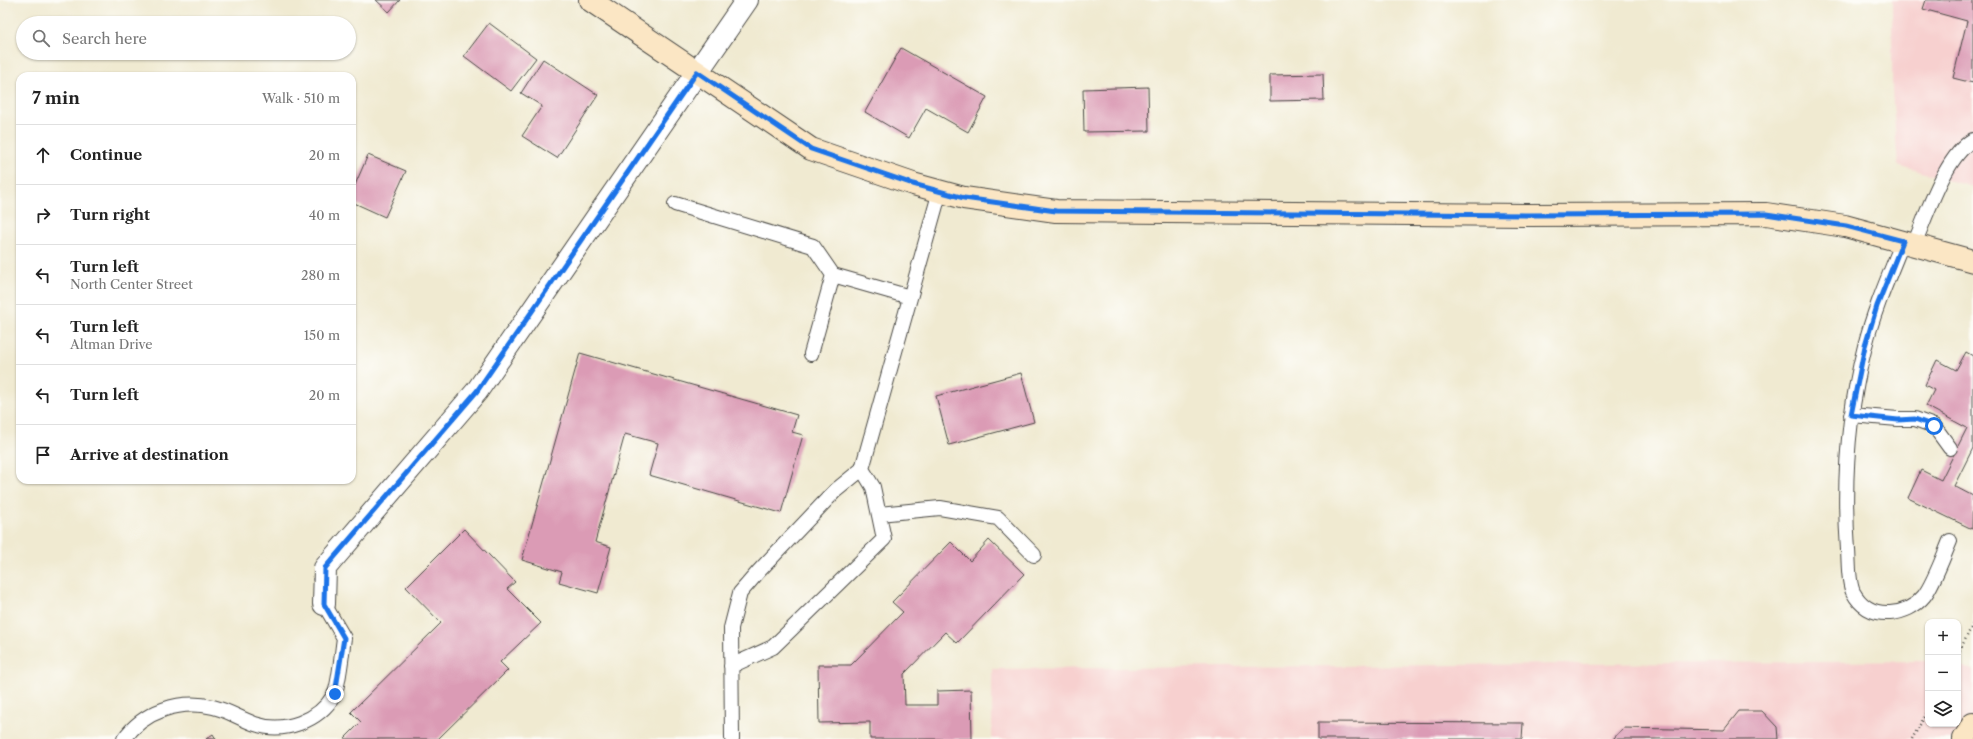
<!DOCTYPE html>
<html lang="en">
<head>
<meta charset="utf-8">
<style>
	body { margin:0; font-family:"Libre Caslon Text",serif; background:#f6f6f6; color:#222 }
	.controls { position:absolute; right:12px; bottom:12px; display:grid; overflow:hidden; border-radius:8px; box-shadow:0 1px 3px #0004 }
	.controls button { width:36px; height:36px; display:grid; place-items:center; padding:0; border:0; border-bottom:1px solid #e0e0e0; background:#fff; color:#222; font:20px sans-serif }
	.stop { position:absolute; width:12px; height:12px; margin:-9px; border:3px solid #1a73e8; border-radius:50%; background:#fff }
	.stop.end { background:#1a73e8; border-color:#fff; box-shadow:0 1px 4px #0008 }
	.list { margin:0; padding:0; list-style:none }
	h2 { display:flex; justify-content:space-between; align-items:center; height:52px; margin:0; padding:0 16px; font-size:17px }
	h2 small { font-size:13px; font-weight:400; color:#767676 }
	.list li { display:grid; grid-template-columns:26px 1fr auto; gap:12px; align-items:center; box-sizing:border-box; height:60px; padding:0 16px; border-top:1px solid #e0e0e0 }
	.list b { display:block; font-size:15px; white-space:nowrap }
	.list p { margin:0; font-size:13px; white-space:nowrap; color:#767676 }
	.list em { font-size:13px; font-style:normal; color:#767676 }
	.icon { flex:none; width:22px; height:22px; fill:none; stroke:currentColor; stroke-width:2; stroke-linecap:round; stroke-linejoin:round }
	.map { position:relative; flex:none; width:1973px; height:739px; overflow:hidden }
	.search { position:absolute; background:#fff; box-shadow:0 1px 3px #0004; left:16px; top:16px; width:340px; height:44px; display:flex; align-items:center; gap:10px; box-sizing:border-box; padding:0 14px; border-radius:22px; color:#767676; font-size:15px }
	.panel { position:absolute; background:#fff; box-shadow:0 1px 3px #0004; left:16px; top:72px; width:340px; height:412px; border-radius:12px }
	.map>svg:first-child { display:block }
</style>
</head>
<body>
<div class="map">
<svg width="1973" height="739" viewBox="0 0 1973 739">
	<rect width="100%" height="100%" fill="#fdfcf7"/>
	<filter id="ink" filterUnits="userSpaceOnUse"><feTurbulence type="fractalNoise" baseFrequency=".025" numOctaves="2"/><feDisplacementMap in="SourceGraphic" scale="8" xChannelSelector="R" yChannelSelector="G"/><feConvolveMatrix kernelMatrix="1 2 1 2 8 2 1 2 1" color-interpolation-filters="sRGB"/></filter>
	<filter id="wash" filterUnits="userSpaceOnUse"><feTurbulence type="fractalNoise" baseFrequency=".012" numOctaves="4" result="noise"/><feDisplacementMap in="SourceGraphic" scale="16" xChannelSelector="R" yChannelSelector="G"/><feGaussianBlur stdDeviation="0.9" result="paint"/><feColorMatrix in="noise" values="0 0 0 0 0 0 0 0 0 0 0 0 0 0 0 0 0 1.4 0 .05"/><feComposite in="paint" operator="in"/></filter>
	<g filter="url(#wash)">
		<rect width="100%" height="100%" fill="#f0ead1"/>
		<!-- built -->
		<path fill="#f7d0cf" d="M1892 0H1973V187L1898 165 1892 90Z
			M1928 661V724H1958V665L1973 670V739H992V669Z"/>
		<g id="blocks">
			<!-- building -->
			<path fill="#db9bb5" d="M376 0H400L389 12Z
				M1926 0H1973V83L1953 78 1967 21 1923 9Z
				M489 23 536 58 511 91 464 56Z
				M901 48 987 97 968 132 926 108 909 138 865 112Z
				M543 59 598 95 557 158 522 136 542 106 521 93Z
				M1323 74 1324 100 1270 101V75Z
				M1148 87 1149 131 1084 132 1083 89Z
				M368 155 406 171 385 217 352 202V192Z
				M1966 352 1973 356V448L1954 486 1973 496 1972 529 1908 498 1921 470 1941 480 1967 428 1926 406 1934 390 1925 385 1937 360 1956 370Z
				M580 353 797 415 792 432 803 435 781 513 649 475 658 443 625 434 595 542 611 547 598 593 559 582 562 572 522 560Z
				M1021 373 1034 422 949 445 936 396Z
				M464 529 515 582 507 589 541 623 500 662 508 670 438 739H344L361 722 351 712 441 623 406 587Z
				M989 540 1024 574 957 643 945 632 904 674 905 705H937V691L971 690 972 739H870V722L819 723 818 665H851L903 612 892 602 951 542 970 561Z
				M1739 711H1762L1777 727 1778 739H1613L1623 728 1724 730Z
				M1318 722 1523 723 1522 739H1318Z
				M213 734 216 739H206Z"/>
		</g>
	</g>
	<g filter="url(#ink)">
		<use href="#blocks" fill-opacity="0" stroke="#494844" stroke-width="1"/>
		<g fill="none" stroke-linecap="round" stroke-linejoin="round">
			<!-- lane casing -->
			<g stroke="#494844" stroke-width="16">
				<path id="lane" d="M675 204 813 246 833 275 910 297
					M1903 241C1889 276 1874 310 1865 346 1848 413 1843 482 1848 550 1849 563 1848 581 1853 592 1861 607 1873 614 1890 613 1903 612 1916 606 1924 596 1933 585 1944 555 1950 541
					M1914 244C1927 215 1945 156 1973 140
					M811 354 833 275
					M1851 415 1898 419H1915L1934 426 1950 448
					M879 514 940 508 998 518 1034 555
					M731 666 773 647 884 539 873 487 862 469
					M124 739C144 711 180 699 213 707 227 710 241 719 255 724 284 734 319 721 334 695 339 686 342 651 344 638L324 604
					M732 739 731 628 740 593 759 571 835 491 862 469 940 191"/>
			</g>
			<!-- street casing -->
			<g stroke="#494844" stroke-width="24">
				<path id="street" d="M324 604 325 568 477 391 747 0"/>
			</g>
			<!-- secondary casing -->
			<g stroke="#494844" stroke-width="24">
				<path id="secondary" d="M590 0 811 149 913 184 964 198 1056 211 1527 215 1766 214 1845 226 1973 261
					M1964 739 1973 724"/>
			</g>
			<!-- path -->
			<path stroke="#494844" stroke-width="2.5" stroke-dasharray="1 3" stroke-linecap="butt" d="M1958 654 1973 624
				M1912 739 1926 714"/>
			<!-- lane -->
			<use href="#lane" stroke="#fff" stroke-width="14"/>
			<!-- street -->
			<use href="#street" stroke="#fff" stroke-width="22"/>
			<!-- secondary -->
			<use href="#secondary" stroke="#fbe6c4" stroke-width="22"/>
		</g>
	</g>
	<g fill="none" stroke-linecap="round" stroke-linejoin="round" filter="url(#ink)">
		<!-- route -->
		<path stroke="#1a73e8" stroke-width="5" d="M335 694 344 638 324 604 325 568 477 391 697 72 811 149 913 184 964 198 1056 211 1527 215 1766 214 1846 226 1903 241 1877 306 1865 346 1851 415 1898 420 1915 419 1934 426"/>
	</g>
</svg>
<div class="controls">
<button>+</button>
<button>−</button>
<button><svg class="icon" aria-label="layers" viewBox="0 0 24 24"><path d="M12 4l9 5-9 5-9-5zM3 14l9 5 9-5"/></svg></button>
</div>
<div class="stop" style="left:1934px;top:426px"></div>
<div class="stop end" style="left:335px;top:694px"></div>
<div class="search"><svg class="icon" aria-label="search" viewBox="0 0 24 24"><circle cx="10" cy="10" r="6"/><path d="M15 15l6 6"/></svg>Search here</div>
<section class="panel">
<h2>7 min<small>Walk · 510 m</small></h2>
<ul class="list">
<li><svg class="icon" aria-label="ahead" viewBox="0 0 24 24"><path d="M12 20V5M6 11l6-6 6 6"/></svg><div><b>Continue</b></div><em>20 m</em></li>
<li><svg class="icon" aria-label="right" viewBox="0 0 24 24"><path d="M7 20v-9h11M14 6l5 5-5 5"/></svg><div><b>Turn right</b></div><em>40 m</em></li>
<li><svg class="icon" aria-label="left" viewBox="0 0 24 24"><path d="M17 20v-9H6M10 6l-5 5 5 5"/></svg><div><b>Turn left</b><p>North Center Street</p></div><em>280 m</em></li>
<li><svg class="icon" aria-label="left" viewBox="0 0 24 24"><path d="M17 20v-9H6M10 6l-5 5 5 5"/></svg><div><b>Turn left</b><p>Altman Drive</p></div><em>150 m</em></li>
<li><svg class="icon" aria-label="left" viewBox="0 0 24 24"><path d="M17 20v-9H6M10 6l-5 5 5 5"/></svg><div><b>Turn left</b></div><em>20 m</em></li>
<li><svg class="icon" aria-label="arrive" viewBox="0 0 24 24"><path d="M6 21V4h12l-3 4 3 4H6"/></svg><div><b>Arrive at destination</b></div></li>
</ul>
</section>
</div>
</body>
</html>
